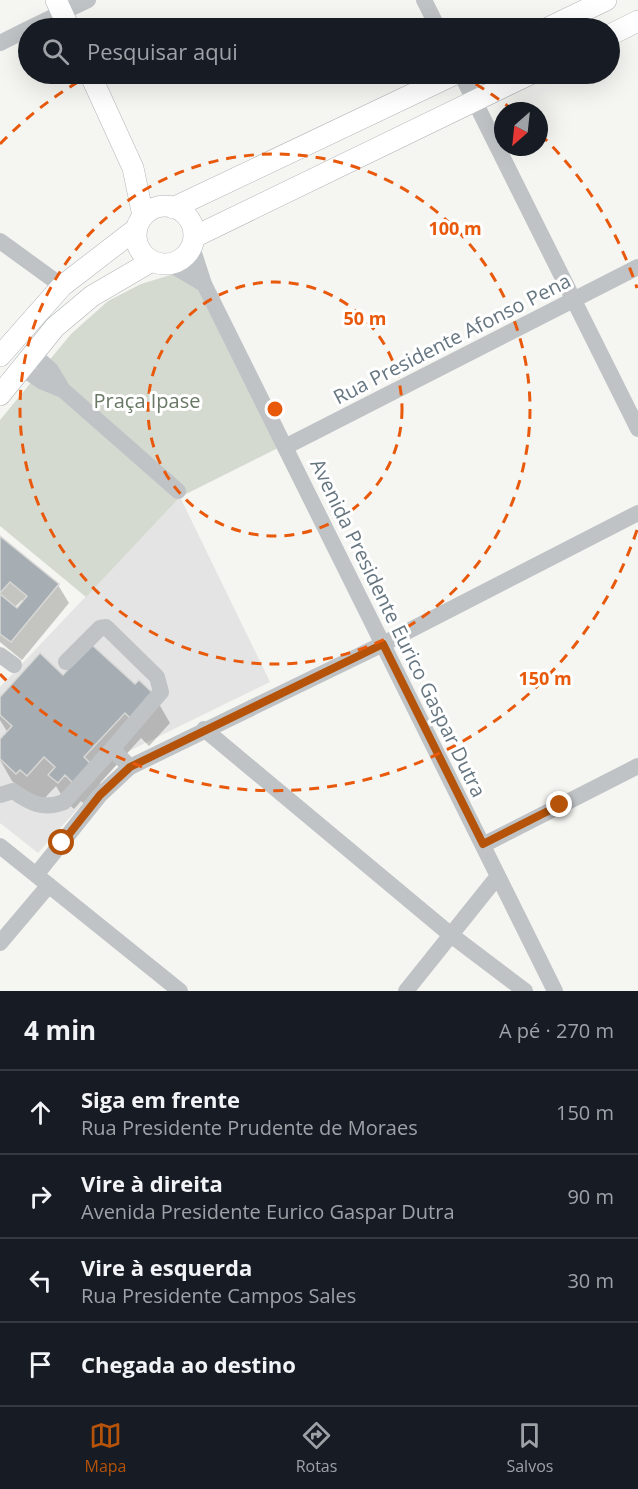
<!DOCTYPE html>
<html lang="pt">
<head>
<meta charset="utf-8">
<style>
	body { margin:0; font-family:"Open Sans",sans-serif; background:#20242c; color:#f1f3f6 }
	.compass { position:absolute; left:494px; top:102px; width:54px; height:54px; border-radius:50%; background:#171b24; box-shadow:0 6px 24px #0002; rotate:207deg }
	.stop { position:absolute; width:18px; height:18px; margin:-14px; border:4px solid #b45309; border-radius:50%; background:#fff }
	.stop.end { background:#b45309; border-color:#fff; box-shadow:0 2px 6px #0008 }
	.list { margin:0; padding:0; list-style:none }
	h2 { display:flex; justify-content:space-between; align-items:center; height:78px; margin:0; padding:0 24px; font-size:26px }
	h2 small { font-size:20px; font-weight:400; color:#9ea1a6 }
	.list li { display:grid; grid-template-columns:39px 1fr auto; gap:18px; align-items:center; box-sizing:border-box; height:84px; padding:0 24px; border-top:2px solid #363941 }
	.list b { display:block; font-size:22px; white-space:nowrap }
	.list p { margin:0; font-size:20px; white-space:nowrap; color:#9ea1a6 }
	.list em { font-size:20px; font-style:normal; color:#9ea1a6 }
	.icon { flex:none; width:33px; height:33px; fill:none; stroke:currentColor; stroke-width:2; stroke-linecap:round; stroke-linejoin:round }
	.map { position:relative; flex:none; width:638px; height:991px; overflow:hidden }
	.search { position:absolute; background:#171b24; box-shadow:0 6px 24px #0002; left:18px; right:18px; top:18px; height:66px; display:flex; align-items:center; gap:15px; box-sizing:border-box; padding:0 21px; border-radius:33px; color:#9ea1a6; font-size:22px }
	.sheet { height:414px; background:#171b24 }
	nav { display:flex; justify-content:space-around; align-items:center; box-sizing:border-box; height:84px; border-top:2px solid #363941; background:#171b24; font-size:16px; color:#9ea1a6 }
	nav a { display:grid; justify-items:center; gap:3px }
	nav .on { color:#b45309 }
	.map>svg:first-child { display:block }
</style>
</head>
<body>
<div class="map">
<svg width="638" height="991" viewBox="0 0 638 991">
	<rect width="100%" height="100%" fill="#f5f5f2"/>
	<!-- built -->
	<path fill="#e3e4e3" d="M180 497 270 682 129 751 38 853 0 823V687Z"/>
	<!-- green -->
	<path fill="#d5dad1" d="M180 272 199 275 280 447 180 497 86 597 0 526V420L71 334 108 301 141 284Z"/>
	<!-- shadow -->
	<path fill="#0003" fill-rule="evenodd" d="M0 538 58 585 69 603 22 660 0 642ZM22 600 25 602 17 610 14 608Z
		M63 677 135 686 155 697 170 723 149 746 141 738 100 783 105 791 89 808 81 801 74 809 65 801 56 786 42 801 32 799 12 781 0 760V742L8 733 0 720V699Z"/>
	<!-- building -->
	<path fill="#a6aeb3" stroke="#d7d7d5" stroke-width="1.5" d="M0 536 59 584 11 642 0 634V594L17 608 27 596 10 582 0 593Z
		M91 644 135 684 139 680 156 696 133 721 125 713 84 757 91 764 73 783 65 775 58 783 48 775 55 767 44 757 27 776 20 770 16 774 0 759V739L12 726 0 715V697L40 653 63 675Z"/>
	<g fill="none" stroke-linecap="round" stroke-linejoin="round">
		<!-- major casing -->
		<g stroke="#b0b5b8" stroke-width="22">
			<path id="major" d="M56 0 69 28
				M548 28 606 0
				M610 35 638 21
				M90 74 133 168 143 216
				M136 235a29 29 0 1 1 58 0a29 29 0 1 1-58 0Z
				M173 208 455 74
				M194 237 530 74
				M0 356 62 286 136 229
				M0 395 55 327 92 296 152 261"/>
		</g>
		<!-- minor -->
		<path stroke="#bfc3c6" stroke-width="16" d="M424 0 438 28
			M30 28 88 0
			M0 43 28 29
			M461 74 638 429
			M0 241 62 286
			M192 247 204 284 555 991
			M170 264 204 284
			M33 354 51 370 63 390
			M22 368 41 381 63 390 178 491
			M285 447 638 267
			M0 655 14 665
			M66 662 100 628 106 627 157 677 161 692 112 749
			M204 729 451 935 525 991
			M0 795 13 791C30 803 43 810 64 802L112 749 130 767
			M483 845 638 766
			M0 846 180 991
			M36 875 100 795 130 767 383 644 638 513
			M0 943 49 885
			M406 991 498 876"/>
		<!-- major -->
		<use href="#major" stroke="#fff" stroke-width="21"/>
	</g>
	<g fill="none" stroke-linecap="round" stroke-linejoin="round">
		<!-- route -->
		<path stroke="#b45309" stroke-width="8" d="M62 843 100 795 130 767 383 644 483 844 560 805"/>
	</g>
	<!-- distance rings -->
	<g fill="none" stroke="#e8590c" stroke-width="3" stroke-dasharray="10 8">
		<circle cx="275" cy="409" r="127"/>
		<circle cx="275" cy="409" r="255"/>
		<path d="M637 530A382 382 0 0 1 0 674M0 144A382 382 0 0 1 90 75M242 28A382 382 0 0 1 308 28M460 75A382 382 0 0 1 513 110M540 134A382 382 0 0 1 637 288"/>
	</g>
	<g text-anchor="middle" stroke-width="6" stroke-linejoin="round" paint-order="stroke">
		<!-- street labels -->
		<g font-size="20" fill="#667681" stroke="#fff">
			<text transform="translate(452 339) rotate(-27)" y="7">Rua Presidente Afonso Pena</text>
			<text transform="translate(398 628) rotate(64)" y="7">Avenida Presidente Eurico Gaspar Dutra</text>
		</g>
		<!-- park labels -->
		<g font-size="20" fill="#697965" stroke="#fff">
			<text x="147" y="408">Praça Ipase</text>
		</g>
	</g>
	<circle cx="275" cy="409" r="9" fill="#e8590c" stroke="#fff" stroke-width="3"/>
	<g font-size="18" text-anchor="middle" font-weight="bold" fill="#e8590c" stroke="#fff" stroke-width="6" stroke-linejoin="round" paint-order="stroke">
		<text x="455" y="235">100 m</text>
		<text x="365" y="325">50 m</text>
		<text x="545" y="685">150 m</text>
	</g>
</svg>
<svg class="compass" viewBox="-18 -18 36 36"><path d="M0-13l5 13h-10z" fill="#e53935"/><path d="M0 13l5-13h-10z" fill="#9ea1a6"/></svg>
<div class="stop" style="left:62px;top:843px"></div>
<div class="stop end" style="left:560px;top:805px"></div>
<div class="search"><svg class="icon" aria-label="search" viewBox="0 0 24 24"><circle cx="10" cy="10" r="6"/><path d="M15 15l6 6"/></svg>Pesquisar aqui</div>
</div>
<section class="sheet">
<h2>4 min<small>A pé · 270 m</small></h2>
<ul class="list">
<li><svg class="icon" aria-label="ahead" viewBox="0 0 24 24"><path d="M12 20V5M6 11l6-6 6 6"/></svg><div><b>Siga em frente</b><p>Rua Presidente Prudente de Moraes</p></div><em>150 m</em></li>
<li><svg class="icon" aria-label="right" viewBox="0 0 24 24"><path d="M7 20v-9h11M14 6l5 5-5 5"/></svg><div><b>Vire à direita</b><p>Avenida Presidente Eurico Gaspar Dutra</p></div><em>90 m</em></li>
<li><svg class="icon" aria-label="left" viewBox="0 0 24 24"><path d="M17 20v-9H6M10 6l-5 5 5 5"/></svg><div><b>Vire à esquerda</b><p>Rua Presidente Campos Sales</p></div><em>30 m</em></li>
<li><svg class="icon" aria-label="arrive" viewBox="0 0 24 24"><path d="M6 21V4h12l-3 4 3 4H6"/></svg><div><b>Chegada ao destino</b></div></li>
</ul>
</section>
<nav>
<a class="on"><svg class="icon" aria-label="map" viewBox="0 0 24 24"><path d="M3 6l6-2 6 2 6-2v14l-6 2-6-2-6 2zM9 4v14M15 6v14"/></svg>Mapa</a>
<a><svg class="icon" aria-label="directions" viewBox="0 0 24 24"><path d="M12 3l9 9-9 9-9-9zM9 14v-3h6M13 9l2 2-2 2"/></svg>Rotas</a>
<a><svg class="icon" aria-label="saved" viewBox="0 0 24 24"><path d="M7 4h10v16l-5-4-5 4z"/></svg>Salvos</a>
</nav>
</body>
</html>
